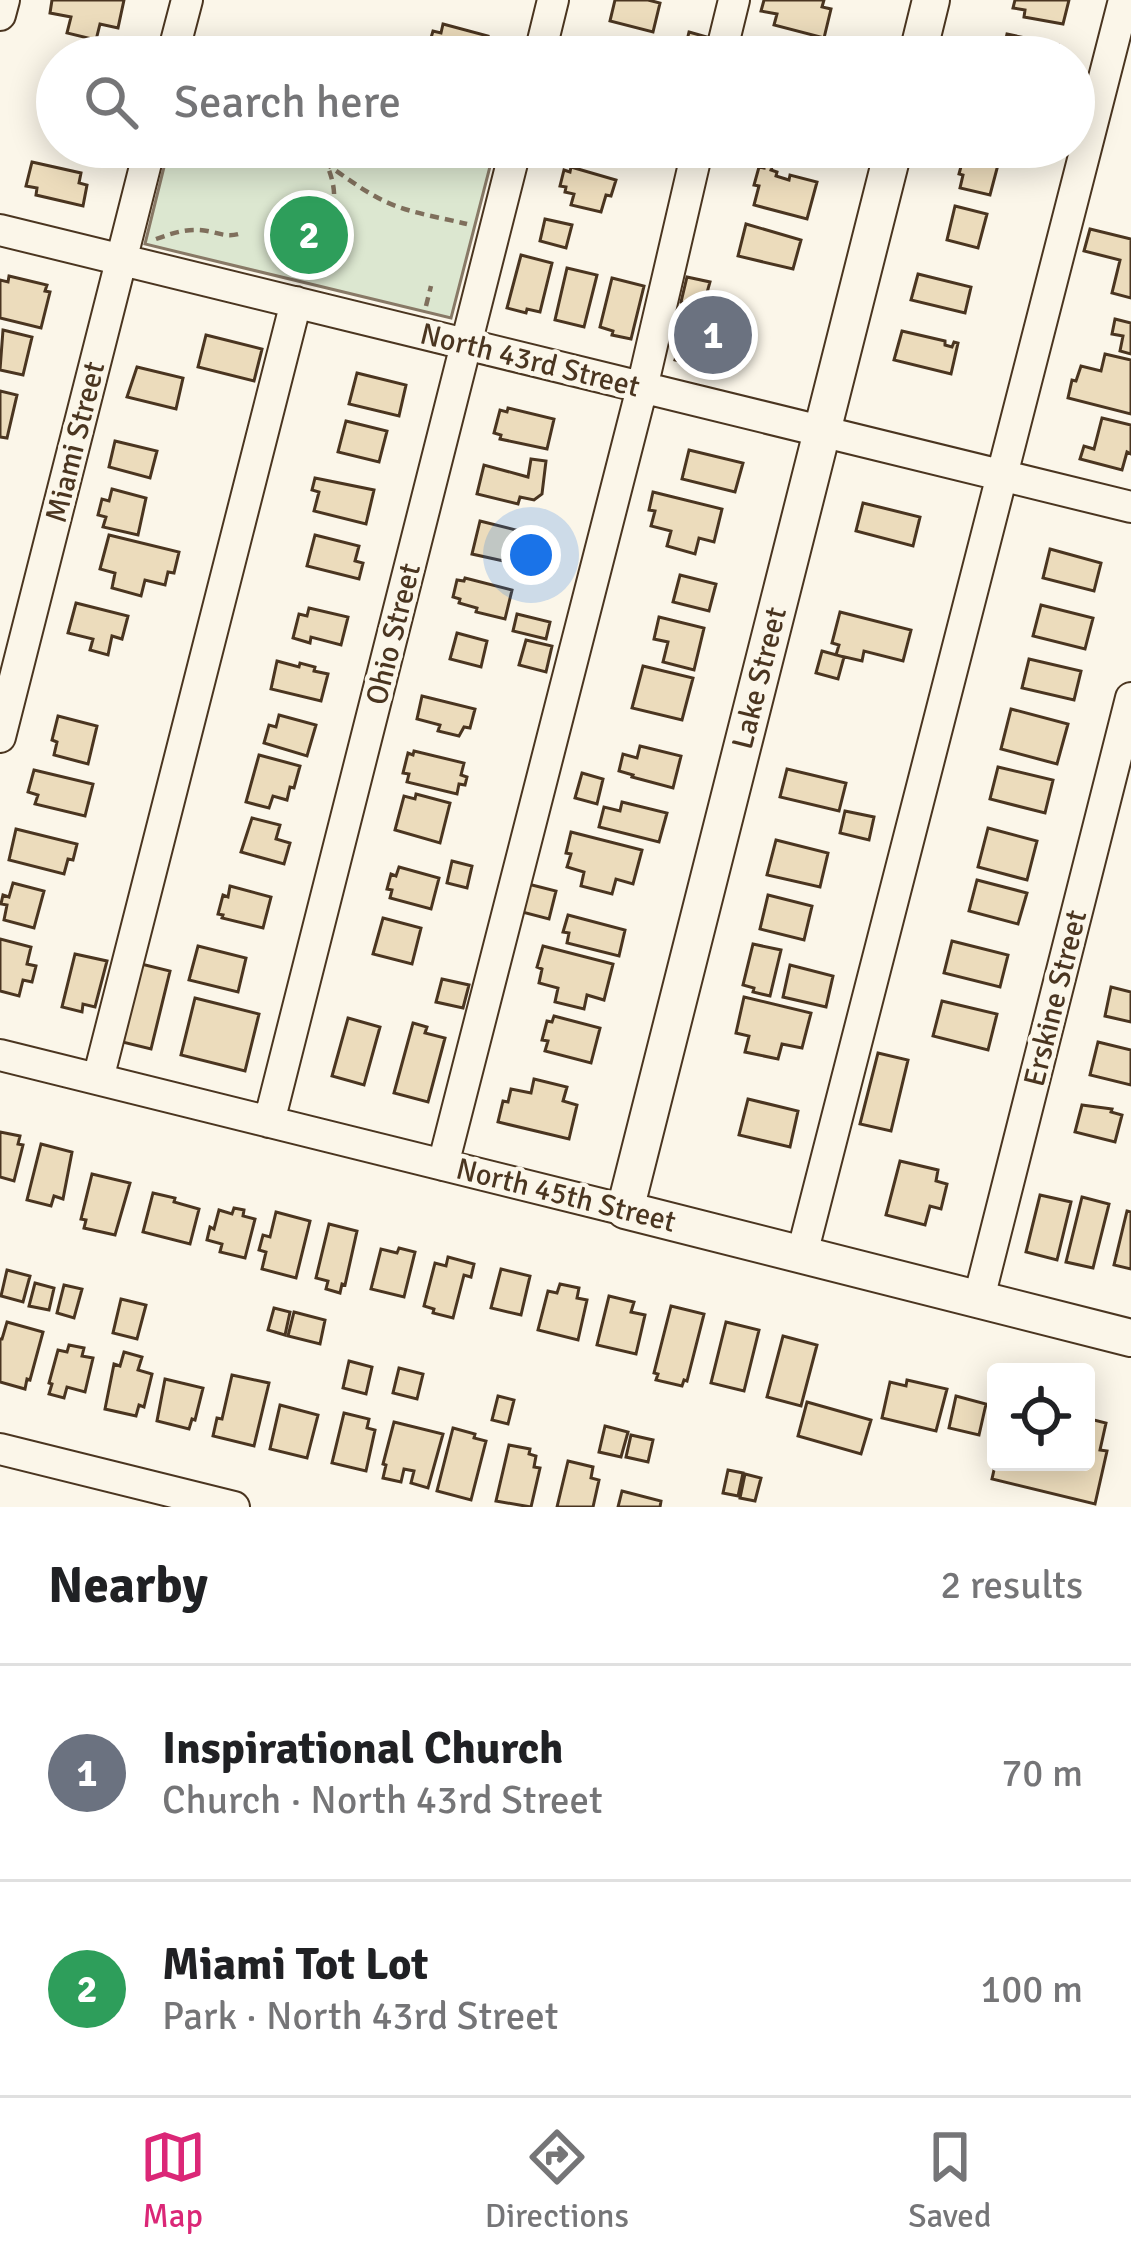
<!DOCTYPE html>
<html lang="en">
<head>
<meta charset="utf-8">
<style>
	body { margin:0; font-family:Signika,sans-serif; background:#f6f6f6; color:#202124 }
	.controls { position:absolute; right:36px; bottom:36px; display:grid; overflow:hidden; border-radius:12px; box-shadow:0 6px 30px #0003 }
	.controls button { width:108px; height:108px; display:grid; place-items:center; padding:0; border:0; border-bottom:3px solid #e0e0e0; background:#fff; color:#202124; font:60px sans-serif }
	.you { position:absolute; left:531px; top:555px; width:42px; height:42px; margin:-30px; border:9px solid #fff; border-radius:50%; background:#1a73e8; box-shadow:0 0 0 18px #1a73e833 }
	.badge { display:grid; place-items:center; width:78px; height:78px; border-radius:50%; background:#db2777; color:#fff; font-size:39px; font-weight:700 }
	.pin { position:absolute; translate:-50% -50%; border:6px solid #fff; box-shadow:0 3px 12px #0006 }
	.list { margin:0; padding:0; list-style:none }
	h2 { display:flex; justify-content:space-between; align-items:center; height:156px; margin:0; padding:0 48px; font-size:51px }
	h2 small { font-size:39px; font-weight:400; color:#757577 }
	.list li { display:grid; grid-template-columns:78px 1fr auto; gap:36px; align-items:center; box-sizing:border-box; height:216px; padding:0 48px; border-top:3px solid #e0e0e0 }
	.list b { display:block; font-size:45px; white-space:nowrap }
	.list p { margin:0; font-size:39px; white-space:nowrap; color:#757577 }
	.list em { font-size:39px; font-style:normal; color:#757577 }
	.icon { flex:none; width:66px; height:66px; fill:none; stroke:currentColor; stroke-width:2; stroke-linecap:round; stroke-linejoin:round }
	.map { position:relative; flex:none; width:1131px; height:1507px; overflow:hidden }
	.search { position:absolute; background:#fff; box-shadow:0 6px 30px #0003; left:36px; right:36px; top:36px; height:132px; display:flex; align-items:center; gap:30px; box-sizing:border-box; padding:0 42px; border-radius:66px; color:#757577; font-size:45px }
	.sheet { height:588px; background:#fff }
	nav { display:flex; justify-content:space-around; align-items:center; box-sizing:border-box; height:168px; border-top:3px solid #e0e0e0; background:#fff; font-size:33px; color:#757577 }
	nav a { display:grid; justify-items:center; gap:6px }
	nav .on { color:#db2777 }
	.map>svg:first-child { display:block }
</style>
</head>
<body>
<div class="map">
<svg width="1131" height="1507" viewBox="0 0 1131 1507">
	<rect width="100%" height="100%" fill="#fbf6e9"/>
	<!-- green -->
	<path fill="#dce7d0" stroke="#887966" stroke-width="3" d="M169 147H495L451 318 145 244Z"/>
	<!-- building -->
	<path fill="#ecdcbc" stroke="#4a3520" stroke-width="3" d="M52 0H124L118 28 100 24 96 40 67 33 71 17 50 13Z
		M615 0H648L660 3 653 32 610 21Z
		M764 0H824L822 7 831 9 824 38 774 25 777 14 761 11Z
		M1015 0H1069L1063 24 1024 17 1025 10 1013 8Z
		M443 24 488 36 483 57H461L428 48 433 31 441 33Z
		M689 32 714 39 710 57H683Z
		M1007 34 1058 45 1055 57H1002Z
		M970 153 999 161 990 195 960 188 963 175 959 174 963 159 968 160Z
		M32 162 81 173 79 183 87 185 83 206 36 195 37 188 26 186Z
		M764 165 772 167 771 170 777 172 776 176 789 180 790 175 817 182 807 219 754 205 759 186 754 185 759 167 764 168Z
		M571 167 616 180 611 196 606 195 601 212 571 205 574 194 565 192 566 187 560 186 564 170 570 172Z
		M955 206 987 214 978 248 947 240Z
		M545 219 572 225 566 248 540 241Z
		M746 224 801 240 793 269 738 256Z
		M1090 229 1131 239V298L1112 293 1120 260 1084 251Z
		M521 255 552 263 540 312 527 309 526 313 507 308Z
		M567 268 597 275 584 327 555 320Z
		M918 274 971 287 965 313 911 300Z
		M9 276 47 285 45 291 50 292 41 328 0 318V280L8 282Z
		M687 277 710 282 703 307 681 302Z
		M612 278 644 286 631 339 612 335 613 331 600 327Z
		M706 295 722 299 718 313 734 317 720 371 675 360 682 336 686 337 694 306 703 309Z
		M1115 319 1131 323V354L1120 351 1123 336 1112 334Z
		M3 330 32 337 23 375 0 370Z
		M902 331 945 341V345L952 347 954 342 958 343 951 374 894 360Z
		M206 335 262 349 254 381 198 367Z
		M1105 354 1131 360V414L1068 398 1072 380 1076 381 1081 366 1101 371Z
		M137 367 183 378 176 409 127 397Z
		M357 373 406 385 399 416 349 404Z
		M0 391 17 395 7 438 0 437Z
		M508 408 554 419 547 449 500 439 501 435 494 433 500 410 507 412Z
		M1102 418 1131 425V454L1127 452 1122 470 1080 459 1084 446 1094 449Z
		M346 421 387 431 379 462 338 452Z
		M115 441 157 451 150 478 109 467Z
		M689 450 743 463 735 492 682 479Z
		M531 459 546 461 542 494 534 500 520 497 518 504 477 494 484 465 528 477Z
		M315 478 374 490 366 524 314 511 319 492 312 490Z
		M112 489 146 498 138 535 103 527 106 517 98 515 102 499 109 501Z
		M653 492 722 509 714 542 699 538 695 554 667 546 671 531 651 526 655 511 649 510Z
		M863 503 920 517 913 546 856 531Z
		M480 521 516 530 508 562 472 554Z
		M109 535 179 552 174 573 168 572 165 585 145 580 141 596 112 588 115 573 100 569Z
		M315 535 359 546 355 561 363 563 359 579 307 566Z
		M1050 549 1101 563 1094 591 1043 578Z
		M680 575 716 584 709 611 673 602Z
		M465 578 512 590 505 619 476 612 477 608 459 603 460 599 453 597 457 580 464 581Z
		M76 603 128 616 122 639 112 636 108 655 90 650 93 639 68 633Z
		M1041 605 1093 618 1085 649 1033 636Z
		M309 608 348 617 341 645 311 637 310 643 293 638 299 614 307 616Z
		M840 612 911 630 903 661 864 651 862 661 836 655 839 645 832 643Z
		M517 614 550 622 546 639 513 631Z
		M659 617 704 628 694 670 663 662 668 642 654 639Z
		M457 633 487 641 481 667 450 659Z
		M526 640 552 646 546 672 519 665Z
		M822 651 844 657 838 679 816 673Z
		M1029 659 1081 671 1074 700 1022 688Z
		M277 661 299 667 300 663 315 667 314 671 328 674 321 701 271 689Z
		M643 666 693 678 682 720 632 708Z
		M422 696 475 709 470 728 464 727 459 736 438 731 440 725 417 719Z
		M1011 709 1068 724 1057 764 1001 749Z
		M279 715 316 725 307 756 264 743 269 725 276 727Z
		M58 716 97 726 88 764 54 755 57 742 52 740Z
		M640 746 681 756 673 788 632 777 633 775 619 771 623 754 637 758Z
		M414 751 464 763 461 775 467 777 465 785 459 784 457 794 407 782 409 774 403 773 408 753 413 755Z
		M259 755 300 766 294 788 290 787 287 800 273 796 269 808 246 802Z
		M998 767 1053 780 1045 813 990 799Z
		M787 769 846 783 839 811 780 797Z
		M34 770 93 784 85 816 35 804 38 795 28 792Z
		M582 773 603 779 597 804 575 798Z
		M416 794 450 803 440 843 395 830 404 796 415 799Z
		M622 802 667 813 659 842 599 827 604 807 620 811Z
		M845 811 874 817 869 840 840 833Z
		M252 818 280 825 276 839 290 843 284 864 241 852Z
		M988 828 1037 841 1027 880 978 867Z
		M16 829 77 844 73 860 68 859 64 874 9 860Z
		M571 832 642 850 633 884 616 879 612 894 581 886 584 872 567 867 571 854 566 853Z
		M776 840 828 853 820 887 767 875Z
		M452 861 472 866 467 888 447 883Z
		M399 867 439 878 431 909 390 898 392 890 387 889 391 874 396 876Z
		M977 880 1027 893 1018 924 969 911Z
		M13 883 44 891 34 928 4 920 7 905 1 904 3 895 9 897Z
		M528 884 556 891 549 919 522 912Z
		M230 886 271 897 263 928 222 918 223 915 218 914 223 895 228 897Z
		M768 895 812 906 804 940 760 929Z
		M568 915 625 930 619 956 567 943 569 933 563 932Z
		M383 918 421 928 412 964 373 954Z
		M0 939 31 947 27 964 36 966 32 982 23 980 19 996 0 991Z
		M952 941 1008 955 1000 987 944 973Z
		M753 944 781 950 770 996 753 992 754 988 743 985Z
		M198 946 246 958 238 992 189 980Z
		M543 946 613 964 604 1000 587 995 584 1009 555 1002 558 988 539 983 542 969 537 967Z
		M75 954 107 961 95 1007 83 1004 82 1012 62 1007Z
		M129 961 170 971 151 1049 110 1039Z
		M790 965 833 976 826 1007 783 997Z
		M442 979 469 985 463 1008 436 1002Z
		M1111 987 1131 992V1022L1105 1016Z
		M744 997 811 1013 802 1048 782 1044 778 1059 745 1052 749 1036 736 1033Z
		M195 998 259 1014 245 1071 181 1055Z
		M942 1001 997 1014 988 1050 933 1036Z
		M554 1016 600 1028 591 1063 545 1051 548 1041 542 1040 547 1021 552 1022Z
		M348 1018 380 1027 364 1085 332 1076Z
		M413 1023 427 1027 425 1033 445 1038 428 1102 394 1093Z
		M1098 1042 1131 1050V1085L1090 1075Z
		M878 1053 908 1060 891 1131 860 1124Z
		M534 1079 567 1087 563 1101 577 1105 569 1139 498 1122 503 1101 508 1102 511 1089 531 1093Z
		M748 1099 798 1111 790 1147 739 1135Z
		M1082 1105 1112 1109 1111 1112 1122 1115 1115 1142 1075 1132Z
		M0 1132 20 1136 18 1144 23 1145 14 1181 0 1177Z
		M41 1144 72 1152 63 1199 54 1196 51 1206 27 1200Z
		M900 1161 938 1170 936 1181 947 1184 941 1209 930 1206 925 1225 886 1215Z
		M92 1174 130 1183 115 1235 84 1228 86 1220 81 1219Z
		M153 1193 175 1198 174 1202 199 1209 190 1244 143 1232Z
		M1040 1195 1071 1202 1057 1260 1026 1252Z
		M1082 1197 1109 1204 1093 1268 1066 1262Z
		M234 1208 244 1210 243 1216 255 1219 245 1258 220 1252 222 1244 207 1240 210 1227 214 1229 219 1210 232 1214Z
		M1127 1211 1131 1212V1269L1114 1265Z
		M276 1212 310 1221 296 1278 262 1269 266 1252 259 1250 263 1235 270 1237Z
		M329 1224 357 1231 345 1285 342 1284 340 1293 326 1289 328 1281 316 1278Z
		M399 1248 415 1252 404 1297 371 1289 381 1249 397 1253Z
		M448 1257 474 1264 471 1277 464 1275 453 1318 433 1313 434 1309 424 1306 435 1263 446 1266Z
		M501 1269 530 1276 521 1315 491 1308Z
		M7 1270 30 1276 23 1302 1 1296Z
		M35 1283 54 1288 49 1310 29 1306Z
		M560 1284 579 1288 577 1298 587 1300 578 1340 538 1330 548 1291 557 1293Z
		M64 1285 82 1289 74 1318 57 1313Z
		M609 1296 634 1302 631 1312 645 1315 636 1354 597 1345Z
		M121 1299 146 1305 137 1339 113 1333Z
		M671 1306 704 1314 687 1381 684 1380 682 1386 656 1380 658 1374 654 1373Z
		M274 1308 290 1312 285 1335 268 1330Z
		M294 1312 325 1320 320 1344 288 1336Z
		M7 1322 43 1332 30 1380 27 1379 25 1389 0 1382V1339H2Z
		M726 1322 759 1330 744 1391 711 1383Z
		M783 1336 817 1345 801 1406 767 1397Z
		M69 1345 84 1348 82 1356 93 1358 85 1392 67 1387 64 1398 49 1394 52 1384 49 1383 58 1350 67 1352Z
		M124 1352 142 1357 138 1370 152 1374 144 1407 139 1405 136 1416 105 1409 114 1364 120 1366Z
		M349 1361 372 1367 366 1394 343 1388Z
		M399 1368 423 1374 417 1399 393 1393Z
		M232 1375 269 1383 254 1446 213 1436 217 1418 222 1419Z
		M165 1379 203 1388 195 1420 192 1419 189 1429 157 1421Z
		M907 1380 947 1389 936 1431 882 1418 890 1382 906 1386Z
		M498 1396 514 1400 508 1424 492 1420Z
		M956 1396 986 1404 979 1435 949 1428Z
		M807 1402 871 1420 861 1454 798 1436Z
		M280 1405 318 1415 307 1458 270 1449Z
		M344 1413 369 1419 367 1428 375 1430 366 1471 332 1463Z
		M1086 1418 1106 1423 1100 1450 1107 1451 1095 1504 992 1479 996 1461 1086 1462Z
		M394 1422 443 1434 428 1488 411 1483 414 1471 404 1469 401 1482 383 1478 386 1465 383 1464Z
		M605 1426 628 1432 621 1457 599 1452Z
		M453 1428 475 1434 474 1438 486 1441 471 1500 437 1491Z
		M631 1435 653 1440 648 1462 626 1457Z
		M509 1445 530 1449 529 1454 536 1456 534 1467 540 1468 531 1507 496 1501Z
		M568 1461 593 1467 591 1478 599 1480 593 1507H557Z
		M728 1470 743 1473 738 1496 723 1493Z
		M745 1474 761 1478 755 1501 740 1498Z
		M622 1491 661 1501 660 1507H618Z"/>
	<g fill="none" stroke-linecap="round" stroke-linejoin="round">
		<!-- minor casing -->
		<g stroke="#4a3520" stroke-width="34">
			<path id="minor" d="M0 15 4 0
				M172 57 187 0
				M539 57 553 0
				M720 57 734 0
				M0 230 1131 507
				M0 737 150 147
				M0 1055 625 1210
				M98 1079 296 302
				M269 1122 516 147
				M443 1165 642 388 698 147
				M802 1254 1124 0
				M979 1298 1131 698
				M0 1449 234 1507"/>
		</g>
		<!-- major casing -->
		<g stroke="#4a3520" stroke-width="40">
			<path id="major" d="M917 57 931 0
				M894 147 625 1210 1131 1338"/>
		</g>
		<!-- path -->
		<path stroke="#7f6f5c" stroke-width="4.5" stroke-dasharray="9 6" stroke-linecap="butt" d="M298 147C328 162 352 185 382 200 408 213 439 217 467 224
			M156 239C170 234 184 229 199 230 217 231 225 239 242 233
			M298 275C311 233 350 220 327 165
			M426 306 431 286"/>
		<!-- minor -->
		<use href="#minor" stroke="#fbf6e9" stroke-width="30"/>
		<!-- major -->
		<use href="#major" stroke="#fbf6e9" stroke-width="36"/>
	</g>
	<g text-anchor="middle" stroke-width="9" stroke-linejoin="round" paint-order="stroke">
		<!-- street labels -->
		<g font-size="30" fill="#4a3520" stroke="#fbf6e9">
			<text transform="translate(530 360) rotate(14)" y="10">North 43rd Street</text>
			<text transform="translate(75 442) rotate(-76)" y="10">Miami Street</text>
			<text transform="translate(393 634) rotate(-76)" y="10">Ohio Street</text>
			<text transform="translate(759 678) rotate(-76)" y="10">Lake Street</text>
			<text transform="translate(1055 998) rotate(-76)" y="10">Erskine Street</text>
			<text transform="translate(566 1195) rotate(14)" y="10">North 45th Street</text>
		</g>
	</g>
</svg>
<div class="controls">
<button><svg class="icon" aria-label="locate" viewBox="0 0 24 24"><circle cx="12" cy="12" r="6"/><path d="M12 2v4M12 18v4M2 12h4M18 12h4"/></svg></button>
</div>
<div class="you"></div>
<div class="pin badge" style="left:713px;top:335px;background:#6b7280">1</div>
<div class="pin badge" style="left:309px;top:235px;background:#2e9e5b">2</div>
<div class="search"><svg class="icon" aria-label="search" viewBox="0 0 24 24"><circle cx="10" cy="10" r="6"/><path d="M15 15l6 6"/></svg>Search here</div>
</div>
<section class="sheet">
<h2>Nearby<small>2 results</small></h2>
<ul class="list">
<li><span class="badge" style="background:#6b7280">1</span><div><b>Inspirational Church</b><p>Church · North 43rd Street</p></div><em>70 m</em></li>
<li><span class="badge" style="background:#2e9e5b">2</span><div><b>Miami Tot Lot</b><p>Park · North 43rd Street</p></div><em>100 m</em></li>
</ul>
</section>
<nav>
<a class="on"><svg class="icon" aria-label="map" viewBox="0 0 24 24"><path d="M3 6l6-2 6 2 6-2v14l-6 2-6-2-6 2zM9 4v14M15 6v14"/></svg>Map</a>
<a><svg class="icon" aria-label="directions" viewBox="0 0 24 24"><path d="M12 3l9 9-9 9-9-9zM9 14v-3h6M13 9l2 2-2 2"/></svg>Directions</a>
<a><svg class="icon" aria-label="saved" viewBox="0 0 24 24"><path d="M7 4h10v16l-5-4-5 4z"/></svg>Saved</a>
</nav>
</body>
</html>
